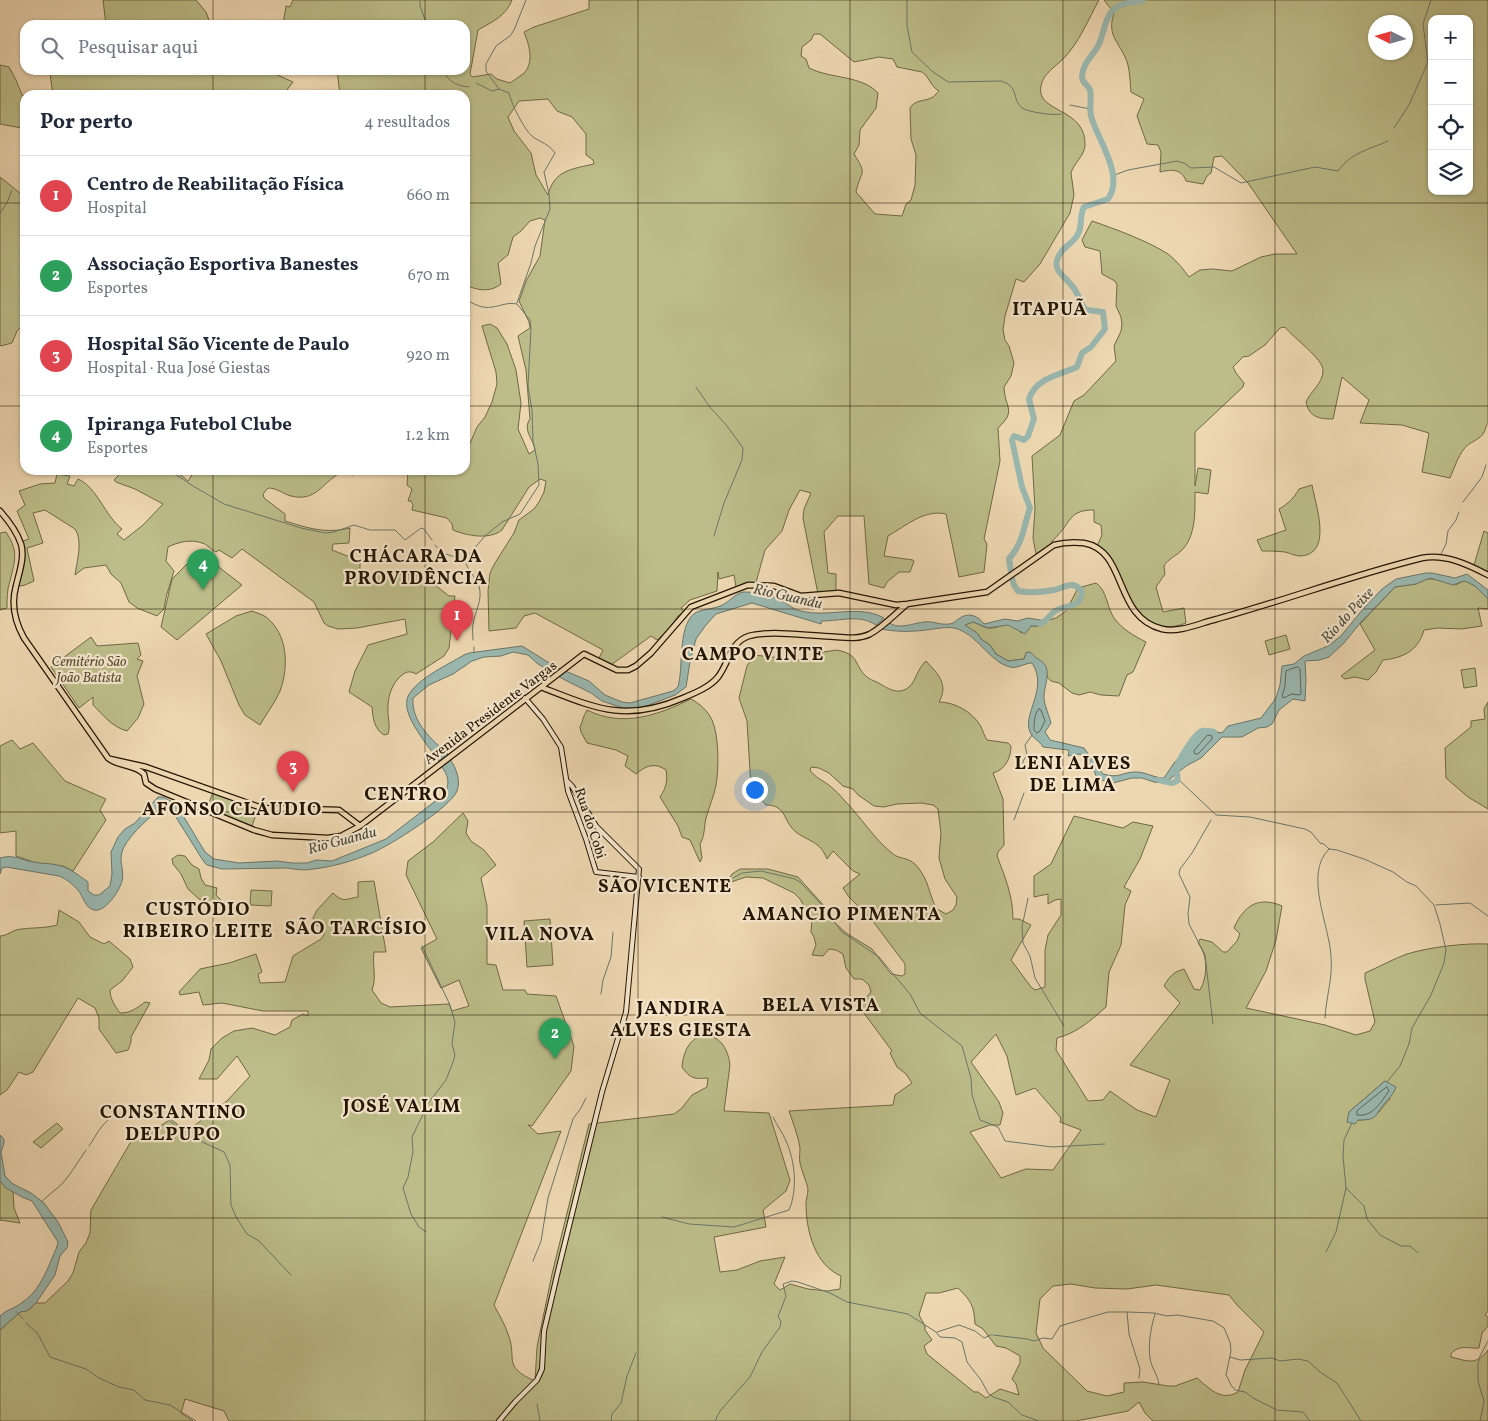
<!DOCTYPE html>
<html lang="pt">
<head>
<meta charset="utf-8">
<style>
	body { margin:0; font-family:Vollkorn,serif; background:#f2f2f3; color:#1f2937 }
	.controls { position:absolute; right:15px; top:15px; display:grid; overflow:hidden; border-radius:10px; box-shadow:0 1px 4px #0004 }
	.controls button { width:45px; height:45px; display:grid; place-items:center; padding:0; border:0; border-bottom:1px solid #e0e1e3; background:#fff; color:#1f2937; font:25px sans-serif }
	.compass { position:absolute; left:1368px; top:15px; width:45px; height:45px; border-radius:50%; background:#fff; box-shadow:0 1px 4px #0004; rotate:275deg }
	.you { position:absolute; left:754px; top:789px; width:18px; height:18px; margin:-12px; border:4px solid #fff; border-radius:50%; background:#1a73e8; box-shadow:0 0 0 8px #1a73e833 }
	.badge { display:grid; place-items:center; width:32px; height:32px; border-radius:50%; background:#7c3aed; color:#fff; font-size:16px; font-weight:700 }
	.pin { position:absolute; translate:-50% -41px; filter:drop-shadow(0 1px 2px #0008) }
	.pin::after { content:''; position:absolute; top:26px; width:18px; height:15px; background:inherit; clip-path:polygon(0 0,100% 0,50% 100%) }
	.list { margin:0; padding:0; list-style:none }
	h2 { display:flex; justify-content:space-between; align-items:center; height:65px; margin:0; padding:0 20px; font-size:21px }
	h2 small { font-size:16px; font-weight:400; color:#747a83 }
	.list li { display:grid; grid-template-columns:32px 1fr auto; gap:15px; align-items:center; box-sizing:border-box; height:80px; padding:0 20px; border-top:1px solid #e0e1e3 }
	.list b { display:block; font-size:19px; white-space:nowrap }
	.list p { margin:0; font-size:16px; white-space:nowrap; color:#747a83 }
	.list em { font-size:16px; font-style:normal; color:#747a83 }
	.icon { flex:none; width:28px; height:28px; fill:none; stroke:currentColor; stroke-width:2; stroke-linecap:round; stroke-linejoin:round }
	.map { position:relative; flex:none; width:1488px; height:1421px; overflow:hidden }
	.search { position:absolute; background:#fff; box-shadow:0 1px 4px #0004; left:20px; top:20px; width:450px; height:55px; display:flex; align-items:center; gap:12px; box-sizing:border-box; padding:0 18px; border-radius:15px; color:#747a83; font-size:19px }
	.panel { position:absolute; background:#fff; box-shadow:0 1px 4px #0004; left:20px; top:90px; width:450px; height:385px; border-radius:15px }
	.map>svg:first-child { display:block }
</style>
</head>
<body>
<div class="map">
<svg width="1488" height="1421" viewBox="0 0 1488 1421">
	<rect width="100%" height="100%" fill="#edd7b1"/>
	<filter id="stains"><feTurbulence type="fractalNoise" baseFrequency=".004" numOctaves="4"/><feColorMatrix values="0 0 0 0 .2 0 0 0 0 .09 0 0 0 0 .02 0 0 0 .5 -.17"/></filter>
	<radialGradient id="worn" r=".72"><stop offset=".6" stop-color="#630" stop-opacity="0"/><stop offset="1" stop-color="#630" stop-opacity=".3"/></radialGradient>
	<!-- green -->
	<path fill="#bcbd89" stroke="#706844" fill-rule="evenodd" d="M103 0H196L206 12 210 23H199V25H106Z
		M293 0H512C506 16 492 22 478 30L470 74 472 77 491 74 497 79 510 83C514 80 519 77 523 74 535 63 529 44 524 32L534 27 589 9V0H1099C1088 20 1079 43 1063 59 1055 67 1043 74 1041 86 1035 113 1087 107 1085 146 1084 156 1074 163 1071 173L1074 195 1070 213 1040 264 1024 282 1016 279 1005 316 1003 330 1005 340 1009 346 1014 363 1011 376 1004 387C1005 409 1017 410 998 428L1000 461 984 539 987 544 984 572 959 577 946 514C924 509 906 526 888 536L884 556 913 560 914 561 910 572H899L887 582 884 588 869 584 864 516H838L824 532 828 573 836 574V591L818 594 803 518 804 509 811 493 800 490 789 510 782 531 765 550 755 586 745 584 736 587 734 575 719 579 718 572 717 591 690 600 681 608 684 612 678 616 667 632 657 640 651 636 611 665H607L598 660 603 650 535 613 524 616 516 628 489 631 488 591 490 573 495 563 514 533 519 520 534 509 539 502 544 492 546 481 540 479 529 487 502 530C490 540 467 536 453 530L452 524 447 518 412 510 413 505 411 501H408L412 489 407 485 408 470H465V447L468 448 477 427 485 417 492 402 497 384 496 372 482 326 490 324 497 328 507 344 516 370 521 403 518 429 529 454 535 450C534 440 522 430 530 419L526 370 518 336 530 328 529 322 519 301 526 281 540 256 545 220 540 218 530 221 521 231 513 237 508 255 498 263 501 284C490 293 477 290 465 285V95H340L337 70H465V25H283L286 6 290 7ZM814 34H820L854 62 879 57 893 59 897 67 922 72C929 76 930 86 939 91 938 91 934 97 933 97 925 102 915 99 910 108L911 139 916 155 915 185 911 200 906 204 902 216 875 214 856 192C861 169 868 176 854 154L859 145 860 130 876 108 878 93C861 75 831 79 809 68L806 59 801 56 802 47 811 40ZM548 99 557 111 572 117 586 134V155L593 160 594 164C572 169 554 170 548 195L536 175 531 153 514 131 508 117 519 101Z
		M1104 0H1488V423C1485 427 1486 430 1483 434 1479 440 1469 442 1464 449 1458 456 1454 469 1450 478L1422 472 1429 433 1402 425 1360 423 1369 400 1342 377 1333 419C1319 419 1309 417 1306 402 1310 392 1323 383 1323 371 1324 359 1293 338 1285 327L1280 328 1265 345 1249 356 1243 357 1233 367 1236 373 1244 383 1243 387 1195 432V486L1198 468 1211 470 1208 494 1195 492C1195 511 1196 536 1182 550 1176 556 1168 559 1164 566L1165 574 1156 587 1163 612 1184 608 1186 623C1179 626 1171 627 1163 627 1128 626 1129 600 1117 576 1112 565 1104 556 1097 546L1102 535 1101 525 1094 522V510C1070 510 1072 520 1058 535 1055 539 1053 539 1051 544L1036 554 1033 538 1035 509 1032 456 1060 435 1074 401 1084 395 1116 361 1114 346 1121 331 1122 325 1121 317 1116 306 1117 285 1115 281 1102 274 1100 251 1085 247 1082 240 1092 221C1115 229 1148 241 1168 254 1177 261 1183 269 1189 277L1200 270 1212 269 1232 271 1261 257 1275 254H1297L1248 183 1222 156 1214 157 1211 173 1207 176 1203 184 1186 181C1182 169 1172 169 1160 172L1161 152 1158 145 1147 144 1137 116 1144 99 1131 92C1130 82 1130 66 1125 57 1117 40 1107 34 1114 13ZM1432 19H1469V191H1432ZM1376 22H1406V52H1376Z
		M0 65 9 67 16 80 22 95 25 96V138L22 128 0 124Z
		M52 70C62 70 93 73 99 70H266L293 82 283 95H53L50 74Z
		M0 177 25 197V328H20L17 331 12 343 1 346 0 345Z
		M124 470H175L188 481 195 470H372L352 475 345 472 340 473C321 484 316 502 291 496 283 494 277 488 268 488L263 494 264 498 285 514V521C308 528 325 534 350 528L349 543 333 544 332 550 360 561V573L422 575 449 596H455L449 648 444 656 416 674C411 671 407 671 402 675 393 682 388 695 388 706 387 716 391 725 388 734L384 735C374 729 373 718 372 707L349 692 355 671 368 645 407 634 405 619 357 628 338 629 328 626 324 623 314 602 242 549 232 558 219 550 216 552C211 550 207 544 202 543 191 539 178 542 168 547L166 561 174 571 166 597 164 609 157 616 137 608 129 602 121 583 111 574 106 565 84 568 75 575C77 561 83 541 75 529L45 510 33 513 43 543 27 548 34 581 25 585 15 587 22 565 20 542 29 539 17 511 25 505 19 491 40 484 55 483 57 474 70 476 67 484 74 486 78 479C97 487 105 516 122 529L117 534 124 540 143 525 163 504 135 489 116 482 114 480Z
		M1312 485C1315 503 1334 555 1300 556 1295 556 1290 553 1285 552 1277 551 1269 551 1262 551L1257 540 1286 530 1279 509C1288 504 1294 498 1299 489Z
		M1484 531 1488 533V574L1474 565Z
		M6 532C19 552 15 559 10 581 7 590 7 599 7 608L0 610V533Z
		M194 557 211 561 242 585 177 640 161 627 172 579Z
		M1426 579H1435L1456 585C1458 584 1461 582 1463 581 1472 580 1483 594 1488 599V609L1478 608 1482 626 1461 629 1438 628 1424 630C1418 651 1403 658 1383 660L1376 672 1368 680 1355 677 1345 679 1341 676 1375 650 1360 624 1395 587 1416 584Z
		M1096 583C1107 590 1107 608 1114 618 1122 629 1134 636 1146 642L1133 672 1127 675 1119 696 1101 695 1090 692 1079 695 1072 693 1059 683 1051 681 1047 677 1046 667 1029 652 1026 653 1024 659 1008 661 996 654 990 645 982 640 977 633 964 625 973 622C978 623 982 627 988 628 1002 629 1008 617 1021 633L1031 626H1040L1046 621 1056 618 1066 611 1078 588Z
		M252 611C256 613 262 614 266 617 288 634 289 667 280 691 275 703 266 714 260 725L245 715 239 705 221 661 206 634 236 616Z
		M1286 635 1290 649 1269 655 1265 641Z
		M91 637 97 646 138 643 141 655 137 659 143 661 137 676 144 704 138 718 127 731C112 727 103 715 93 705V697L79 708 51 667Z
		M837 650C861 655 853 665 867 677 869 679 874 681 877 682 887 688 898 696 909 687 916 681 917 669 926 661 938 674 949 684 939 702 955 702 972 712 980 725 983 730 984 736 987 740L1008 743 1011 746C1011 758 1005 770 993 773L1003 799 1004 845 998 852 997 856C1005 877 1013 896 1013 919H1019L1031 925 1011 960 1031 987 1035 990 1045 987V950L1048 935 1061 915V899L1055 900 1048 904V894L1034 897V876L1051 864 1074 816 1123 828 1133 822 1153 826 1140 859 1124 887 1131 891 1125 905 1121 945 1109 972 1106 1007C1090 1021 1077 1033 1057 1038L1056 1050 1088 1101 1103 1100 1110 1091 1137 1110 1156 1117 1170 1080 1130 1065 1180 1003 1164 986C1169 977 1173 972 1184 969L1194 989 1200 990C1208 975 1208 956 1198 943L1200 939 1212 942 1223 952H1227L1237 941 1240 934 1234 928C1244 905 1259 896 1282 906L1276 940 1266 971 1246 1008 1325 1025 1356 1035 1370 1031 1375 1022 1365 979V973C1379 967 1393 959 1407 954 1430 947 1464 943 1488 944V1311L1485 1315 1488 1317V1326L1482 1333 1479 1348C1469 1349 1459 1344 1451 1354V1357C1468 1361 1476 1366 1488 1350V1421H1153L1145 1413 1139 1402 1128 1411 1076 1421H229L224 1411 185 1399 181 1413 193 1421H0V1330L20 1312 30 1309 36 1303H45L68 1281 73 1273 79 1252 86 1243 90 1233 91 1210 140 1126 157 1128 171 1119 186 1132 227 1101 250 1076 237 1056 217 1079H199L209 1060 211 1049 222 1038 234 1031 252 1028 275 1035 290 1027 292 1020 303 1014 308 1016V1011H263L222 1003 203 1005 199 992 180 995 179 992 200 969 229 963 256 954 262 972 258 974 260 983 285 982 293 956 321 939 324 935V930L315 924 313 918 317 910 333 893C344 903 345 899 358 897V882L374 881 386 952H374C372 967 377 977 372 990L381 1003 390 1007 449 1004 452 1011 469 1006 459 980 441 988 421 948 437 939 406 875 408 861 433 842 463 813 468 821 466 833 471 841 484 850 496 865 481 878 487 906V964L496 965 503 990H525L527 994 556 996 574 1046 571 1071 532 1126 528 1125 538 1134 561 1131 494 1305C499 1315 505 1324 508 1334 518 1359 501 1366 535 1381L537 1347 552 1274 589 1124 674 1114 682 1108 692 1095 707 1087 708 1078C695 1079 690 1079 682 1067 683 1054 688 1041 700 1036 719 1033 728 1048 730 1065L724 1111 769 1113 790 1180 786 1191 763 1210 766 1227 714 1237 720 1272 737 1270 760 1261 785 1257 774 1284 780 1290 790 1284 808 1289 827 1291 840 1289 841 1276C815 1265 806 1231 806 1204 806 1199 808 1194 808 1189 806 1180 802 1172 800 1163 799 1158 800 1153 800 1148 798 1135 793 1123 789 1111L893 1105 895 1095 912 1083 906 1074 897 1067 890 1053 892 1051 861 1009 863 1001 871 992 869 985 862 979H854L846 968 843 954 836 950 829 949 823 956 812 955 816 945 814 937 811 932 812 919 800 899 794 893 763 878 746 877 731 882 729 879 732 874 740 869H768L798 877 826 908 827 916 832 920 846 933 872 949 891 974 902 976 905 974V964L872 920 849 897 843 888 860 874 853 871 833 851 827 859C820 841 809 842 796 832 783 822 787 805 766 805L751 787 747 721 739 698 747 666 754 655 808 661 823 652ZM811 767 819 768 829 773 843 786 853 789 858 795 874 806 884 807 897 804 921 803 933 805 938 809 941 833 939 858 945 879 957 897 956 905 953 910 946 914 937 909C928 894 930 881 916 865 908 857 899 859 893 854 874 839 861 817 844 800 840 795 835 790 830 786 823 780 815 778 810 770ZM996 1034 1007 1056 1016 1095 1035 1088 1061 1118 1060 1122 1081 1130 1053 1170 1026 1169 1001 1178 970 1132 990 1125H1000L1003 1113 999 1102 971 1062ZM1385 1081 1390 1099C1378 1111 1378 1120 1358 1120L1349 1112ZM1071 1284 1095 1288 1127 1289 1156 1285 1229 1295 1237 1305 1264 1332 1245 1370 1238 1392C1221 1402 1209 1388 1197 1378L1175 1386H1168L1143 1382 1124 1383V1392L1107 1396 1087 1391 1043 1348 1036 1333 1040 1299 1053 1286ZM958 1288C971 1301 974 1305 975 1324L983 1329 996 1346 1006 1348 1020 1356V1363L1012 1379 1016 1384 1019 1395 1000 1389 986 1398 978 1392H974L927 1354 924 1346 932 1340 925 1330V1326L919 1315 926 1293H939Z
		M1475 668 1477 686 1464 688 1461 670Z
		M691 699C699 703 708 711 712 720 719 735 719 768 716 785 714 796 709 807 706 818 704 826 705 836 700 844L702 858 700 862 690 840 682 837 678 826 660 797C666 788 668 781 666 770 655 762 645 766 636 774L625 766 628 756 616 750 587 743 581 732 580 727C583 721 583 716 587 710 623 728 658 715 691 699Z
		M1488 702V809L1468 797 1446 778 1445 748 1471 727V721L1485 719 1484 709Z
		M12 740 20 749 33 743 65 781 106 799 100 810 106 820 73 871 63 866 36 863 16 856V831L0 833V746Z
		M213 792 258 809 252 826 207 808Z
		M178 855 185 856 192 865 199 869 201 878 205 885 217 888 216 895 221 900 217 907 199 899 188 889 181 874 173 864 172 859Z
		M251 890 272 891 271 906 250 905Z
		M59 910 79 922 90 937 104 944 109 941 130 959 133 967 122 981 110 990C110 999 115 1006 120 1013 131 1013 137 1008 145 1002L150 1003 131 1037V1042L128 1050 116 1053 99 1029V1018L95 1008 78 998 33 1072 26 1075 19 1072 7 1090 0 1095V936C6 936 10 932 16 930 29 927 43 929 57 925Z
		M550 919 553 965 527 967 524 921Z
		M57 1123 63 1129 41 1148 33 1142Z
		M0 1181 13 1192 14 1208 20 1223 0 1220Z"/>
	<!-- water -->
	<path fill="#9ab8b0" stroke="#6a766a" d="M1426 573H1432L1455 578 1467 574 1488 590V599L1475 586 1467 582 1464 581 1453 585 1430 578 1416 584 1395 587 1361 622 1344 643 1329 657 1320 660 1305 661 1306 680 1305 701 1293 699 1279 710 1272 724 1267 727 1258 728 1242 737H1222L1201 758 1186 766 1165 783 1154 782 1142 778H1132L1109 784 1096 776C1095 771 1092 769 1090 765 1088 760 1092 762 1088 757 1083 752 1074 755 1068 756L1069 752 1068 750 1043 747C1040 741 1032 738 1030 732 1022 714 1049 688 1032 663 1024 663 1018 669 1010 667 989 662 977 633 954 628 945 626 925 631 915 631 904 632 892 631 881 629L889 622C899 632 918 620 931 622 938 623 942 625 950 624 955 623 956 620 960 618 969 612 978 616 984 624L1005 619 1017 621 1028 618 1046 621 1040 626H1031L1025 634 1008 625 988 628 973 622 965 625 977 633 982 640 990 645 996 654 1008 661 1024 659 1026 653 1029 652C1033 653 1034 657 1038 659 1055 668 1043 685 1044 699 1045 707 1049 715 1051 723L1045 732 1050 740 1084 748 1103 774C1119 779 1122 772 1136 772 1146 772 1154 778 1164 778L1174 763 1202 733 1207 730 1222 733 1228 726 1261 718 1276 698 1280 685 1282 666 1294 664 1304 656 1328 646 1341 636 1363 609 1382 589 1396 579Z
		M743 592C758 592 771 595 784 602 789 605 794 610 801 611 828 618 859 604 884 618L876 625C859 614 841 621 822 621L821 624 752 603 716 614 706 625 696 639 690 662 686 687 675 695 644 707 623 708 602 701 591 693 563 679 538 664 528 655 513 652 501 656 484 657 472 661 453 674 429 685 413 698C411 722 432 740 448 754L439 761C429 747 403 717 407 700 410 682 449 664 464 655L469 653 522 646 556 667 589 681 605 695 622 702 630 703 673 691 678 687 679 682C683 664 678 621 697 612 704 609 713 609 720 606 729 603 734 594 743 592Z
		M450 759C456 768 461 780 457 791 450 808 389 846 372 853 353 861 332 867 313 869 304 871 295 869 286 868 265 868 243 869 222 869L207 865 204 862 172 811 162 807C149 818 132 832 124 847 117 860 125 869 122 881 120 890 105 913 94 910 85 908 83 896 78 890 72 884 67 879 59 876L6 867 2 868 0 874V858C15 854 20 860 34 862 42 864 50 863 57 865 69 867 78 875 88 882V891L94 895H99L110 886 112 874 111 852 118 837 125 829 135 823 158 797H163L176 804 205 852 214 859 239 863 277 861 293 863H307L316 860 332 861 386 839 442 796C451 786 449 776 441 766Z
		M1385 1081 1396 1087C1393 1095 1389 1098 1384 1104 1374 1117 1377 1120 1358 1120L1355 1124 1347 1122 1349 1112Z
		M0 1135 4 1139V1143L1 1152 5 1176 13 1184 31 1193 44 1203 58 1222 68 1242 67 1248 60 1256 55 1275 36 1303 27 1311 20 1312 0 1330V1316C6 1310 13 1309 20 1304 38 1293 45 1275 53 1256 55 1251 57 1248 58 1242L32 1201 22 1197 6 1188 0 1181Z"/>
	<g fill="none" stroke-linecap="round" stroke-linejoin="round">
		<!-- shore -->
		<path stroke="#5e6658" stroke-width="1" d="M1298 667 1300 669 1301 694 1299 695 1292 694 1283 698 1282 696 1285 686 1286 671Z
			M1039 709 1041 710 1045 721 1040 731 1037 733 1034 730C1034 724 1034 713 1039 709Z
			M1208 735 1212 736V739L1198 754H1195L1194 751Z
			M1387 1087 1389 1091C1380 1103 1373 1117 1357 1115V1111Z"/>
		<!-- stream -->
		<path stroke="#6a766a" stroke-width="1" d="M420 0V6L427 25
			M907 0V26L912 52 933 72 948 82 1001 81C1020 87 1011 98 1022 108 1028 112 1054 116 1061 114
			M444 70C447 82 458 86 469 87
			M476 83 492 91 499 89 509 93C511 103 524 130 533 137 540 142 549 144 555 153L544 172 549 194 550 209 535 246 531 263 517 303
			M499 89 486 71V64L496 46 510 36 514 30 526 0
			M1070 105 1090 109
			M1394 128 1409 105 1428 62 1423 24 1431 0
			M1112 176 1128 170 1177 161 1184 163 1191 168 1214 167 1241 183 1315 167 1338 171C1352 152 1368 150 1388 141
			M0 213 7 203 12 190
			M465 299C474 304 482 309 492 307 501 306 507 302 517 304L530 320 531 328 528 386 532 410 533 441 538 464 539 485 520 514 502 522 485 536 466 558C465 571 476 575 479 586 483 600 475 611 473 624 472 629 473 635 473 640
			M696 387 709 406 727 426 743 448 742 460 724 503 714 536
			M169 470 193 486 224 504 301 528 325 533 334 532 354 525 370 530H395L405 540 421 528 424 529 432 540
			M1463 502 1482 477 1486 465
			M435 545C443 555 452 557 465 558
			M1441 554 1446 544 1448 531 1456 520 1459 512
			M474 647V653
			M1023 768V761L1027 755 1025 745 1032 735
			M1178 779 1216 815 1250 817 1305 829 1311 832 1320 843 1324 844 1329 849 1337 850 1364 859 1393 872 1407 882 1416 886 1434 905 1440 924 1446 950 1444 963 1431 995 1412 1028 1409 1044 1400 1066 1387 1082
			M1014 820 1024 793
			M1211 820 1192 853 1180 869 1179 874 1190 897 1188 914 1189 924 1205 955 1213 1024
			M733 878 742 873 761 871 795 879 800 882 822 905 842 932 879 957 910 994 920 1013 962 1046 971 1078 972 1095 980 1120 998 1127 1005 1141 1052 1147 1105 1144
			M1028 898 1022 927 1023 943 1030 956 1035 978 1064 1026
			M1436 905 1470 903 1488 916
			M422 946 450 1005 455 1022 452 1044 455 1055 453 1062 446 1080 429 1102 412 1137 413 1152 408 1177 403 1188 411 1214 419 1227 426 1232
			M601 994 603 980 611 957 613 932
			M1325 1018C1326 997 1333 978 1331 957 1330 926 1303 874 1329 849
			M143 1111 162 1114 185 1134 224 1152 230 1165 231 1205 236 1217 247 1234 259 1241 291 1275
			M1352 1123 1344 1140 1343 1156 1346 1188 1364 1206 1367 1219 1380 1235 1401 1246H1410L1418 1253
			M89 1146C98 1133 103 1119 119 1114
			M41 1202 62 1184 70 1174 86 1150
			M662 1217 689 1224 734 1227 789 1210C798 1189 795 1161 786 1141 783 1133 777 1126 773 1117
			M1326 1252 1336 1232 1346 1188
			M533 1261 541 1241 548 1198 573 1119 581 1108 586 1098
			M17 1312 23 1319
			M1127 1312 1129 1334 1140 1369 1139 1378
			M1155 1314C1151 1327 1148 1344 1150 1358 1151 1368 1158 1374 1159 1385
			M26 1323 38 1334 50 1357 86 1369 99 1378 119 1387 134 1390 145 1400 170 1405 196 1421
			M937 1332 959 1325 975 1331 984 1338 991 1335
			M993 1335 1027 1339 1034 1341 1043 1338 1052 1339 1060 1326 1108 1312H1127L1154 1313 1167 1316 1177 1315 1213 1321 1224 1328 1230 1342 1231 1351 1226 1375 1231 1385 1235 1390 1245 1392 1253 1398 1277 1410 1303 1412 1310 1421
			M1230 1357 1240 1360 1272 1358 1280 1361 1298 1359 1308 1361 1320 1372 1337 1383 1361 1421
			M537 1404 540 1421
			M611 1421 612 1414 621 1403 627 1376 636 1353
			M715 1421 720 1411 750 1377 762 1352 780 1327 781 1321 778 1317 786 1296 783 1284 792 1281 798 1282 830 1293 847 1302 908 1314 936 1332 940 1337 955 1338 962 1342 967 1362 981 1380 988 1393 993 1397 1008 1402 1022 1415 1039 1421
			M1480 1421 1484 1401 1478 1381V1364L1480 1356 1488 1341"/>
		<!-- river -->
		<path stroke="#9ab8b0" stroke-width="6" d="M1040 624C1048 621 1049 615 1055 611 1065 605 1081 608 1082 592 1080 589 1077 586 1073 585 1066 584 1060 589 1054 590 1043 592 1029 593 1018 591L1014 585 1012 578 1009 559C1024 541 1023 528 1030 508L1022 487 1012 440 1014 436 1024 440 1028 436 1034 419 1029 399C1036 378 1059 375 1077 367L1082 353 1091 347 1105 329 1103 312 1087 310 1084 308C1080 301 1078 293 1073 287 1064 275 1048 269 1062 251 1068 244 1074 242 1078 234 1083 225 1079 216 1084 207L1108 199C1125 175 1097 139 1091 116 1089 108 1092 98 1090 90 1088 84 1082 83 1082 77 1082 63 1094 55 1099 44 1104 33 1105 17 1114 9 1120 3 1135 2 1143 0
			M1159 780 1172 783 1177 781C1179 776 1175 771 1177 766 1180 758 1195 733 1202 731 1206 730 1210 731 1214 732"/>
		<!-- secondary casing -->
		<g stroke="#231400" stroke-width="6">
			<path id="secondary" d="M525 698 543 719 561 747 568 791 586 839 596 872 639 877
				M499 1421 515 1402 537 1380 542 1369 544 1331 558 1271 602 1092 626 1012 639 869 596 826 572 786 567 781"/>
		</g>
		<!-- primary casing -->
		<g stroke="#231400" stroke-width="7">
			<path id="primary" d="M0 511C8 520 17 532 21 544 25 557 19 573 16 586 11 604 15 622 24 638L108 758C119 767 134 764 144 774
				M541 687C595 708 625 723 683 698 695 693 710 687 718 677 729 663 730 642 749 636 768 630 816 636 837 637 848 638 860 639 870 634 883 627 895 614 906 605
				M110 759 146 767 262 808 339 810 360 826
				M144 774 146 783 155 789 254 830 272 835 328 838 341 836 360 826 584 654 617 670H628L636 666 651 653 691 607 748 585 774 586 801 596 839 593 896 605 907 604 987 592 1054 545C1065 542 1073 542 1084 543 1128 551 1113 617 1162 629 1180 633 1200 623 1217 619 1286 600 1353 575 1422 558 1446 554 1467 564 1488 575"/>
		</g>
		<!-- secondary -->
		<use href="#secondary" stroke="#f3e5cc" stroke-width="4"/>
		<!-- primary -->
		<use href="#primary" stroke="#edd7b1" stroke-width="4.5"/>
	</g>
	<!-- grid -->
	<path fill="none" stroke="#231400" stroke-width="1" stroke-opacity="0.55" d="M213 0V25M425 0V25M638 0V1421M850 0V1421M1063 0V1421M1275 0V1421M213 70V95M425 70V95M0 203H25M465 203H1488M0 406H25M465 406H1488M213 470V1421M425 470V1421M0 609H1488M0 812H1488M0 1015H1488M0 1218H1488"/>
	<g text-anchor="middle" stroke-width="4.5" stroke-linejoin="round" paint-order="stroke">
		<!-- park labels -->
		<g font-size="14" font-style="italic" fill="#594f30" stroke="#f3e5cc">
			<text x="89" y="666">Cemitério São<tspan x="89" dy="16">João Batista</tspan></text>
		</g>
		<!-- street labels -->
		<g font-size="14" fill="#231400" stroke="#f3e5cc">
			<text transform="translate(490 712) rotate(-37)" y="5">Avenida Presidente Vargas</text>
			<text transform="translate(591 823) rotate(72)" y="5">Rua do Cobi</text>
		</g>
		<!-- water labels -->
		<g font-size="15" font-style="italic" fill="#4d4d3e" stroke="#f3e5cc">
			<text transform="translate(788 596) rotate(13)" y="5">Rio Guandu</text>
			<text transform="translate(1347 615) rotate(-47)" y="5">Rio do Peixe</text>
			<text transform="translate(342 840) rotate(-15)" y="5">Rio Guandu</text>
		</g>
		<!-- district labels -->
		<g font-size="19" font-weight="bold" letter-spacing="1" fill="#231400" stroke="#f3e5cc">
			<text x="1050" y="315">ITAPUÃ</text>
			<text x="416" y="562">CHÁCARA DA<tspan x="416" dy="22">PROVIDÊNCIA</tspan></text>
			<text x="753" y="660">CAMPO VINTE</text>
			<text x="1073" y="769">LENI ALVES<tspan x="1073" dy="22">DE LIMA</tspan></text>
			<text x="406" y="800">CENTRO</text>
			<text x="232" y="815">AFONSO CLÁUDIO</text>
			<text x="665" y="892">SÃO VICENTE</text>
			<text x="198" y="915">CUSTÓDIO<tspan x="198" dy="22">RIBEIRO LEITE</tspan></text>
			<text x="842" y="920">AMANCIO PIMENTA</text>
			<text x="356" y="934">SÃO TARCÍSIO</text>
			<text x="540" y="940">VILA NOVA</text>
			<text x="821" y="1011">BELA VISTA</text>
			<text x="681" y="1014">JANDIRA<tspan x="681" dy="22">ALVES GIESTA</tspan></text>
			<text x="402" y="1112">JOSÉ VALIM</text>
			<text x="173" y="1118">CONSTANTINO<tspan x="173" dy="22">DELPUPO</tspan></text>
		</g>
	</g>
	<rect width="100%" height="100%" filter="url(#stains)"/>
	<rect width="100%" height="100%" fill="url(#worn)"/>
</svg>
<div class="controls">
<button>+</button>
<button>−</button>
<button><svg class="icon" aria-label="locate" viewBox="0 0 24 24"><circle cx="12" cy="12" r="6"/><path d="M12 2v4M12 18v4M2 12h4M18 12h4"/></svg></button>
<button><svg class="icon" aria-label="layers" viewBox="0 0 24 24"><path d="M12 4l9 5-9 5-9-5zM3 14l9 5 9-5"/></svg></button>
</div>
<svg class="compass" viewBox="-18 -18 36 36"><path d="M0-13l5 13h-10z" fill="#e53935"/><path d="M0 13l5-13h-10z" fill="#747a83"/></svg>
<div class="you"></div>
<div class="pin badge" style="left:457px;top:641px;background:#e0444e">1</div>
<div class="pin badge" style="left:555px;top:1059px;background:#2e9e5b">2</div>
<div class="pin badge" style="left:293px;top:792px;background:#e0444e">3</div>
<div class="pin badge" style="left:203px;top:590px;background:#2e9e5b">4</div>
<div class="search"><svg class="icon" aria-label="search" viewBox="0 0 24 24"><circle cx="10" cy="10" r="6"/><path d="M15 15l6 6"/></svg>Pesquisar aqui</div>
<section class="panel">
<h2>Por perto<small>4 resultados</small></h2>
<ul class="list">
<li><span class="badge" style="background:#e0444e">1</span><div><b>Centro de Reabilitação Física</b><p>Hospital</p></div><em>660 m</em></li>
<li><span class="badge" style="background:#2e9e5b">2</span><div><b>Associação Esportiva Banestes</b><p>Esportes</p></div><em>670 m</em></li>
<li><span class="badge" style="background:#e0444e">3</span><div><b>Hospital São Vicente de Paulo</b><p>Hospital · Rua José Giestas</p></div><em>920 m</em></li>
<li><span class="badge" style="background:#2e9e5b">4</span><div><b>Ipiranga Futebol Clube</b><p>Esportes</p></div><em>1.2 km</em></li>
</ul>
</section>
</div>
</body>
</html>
